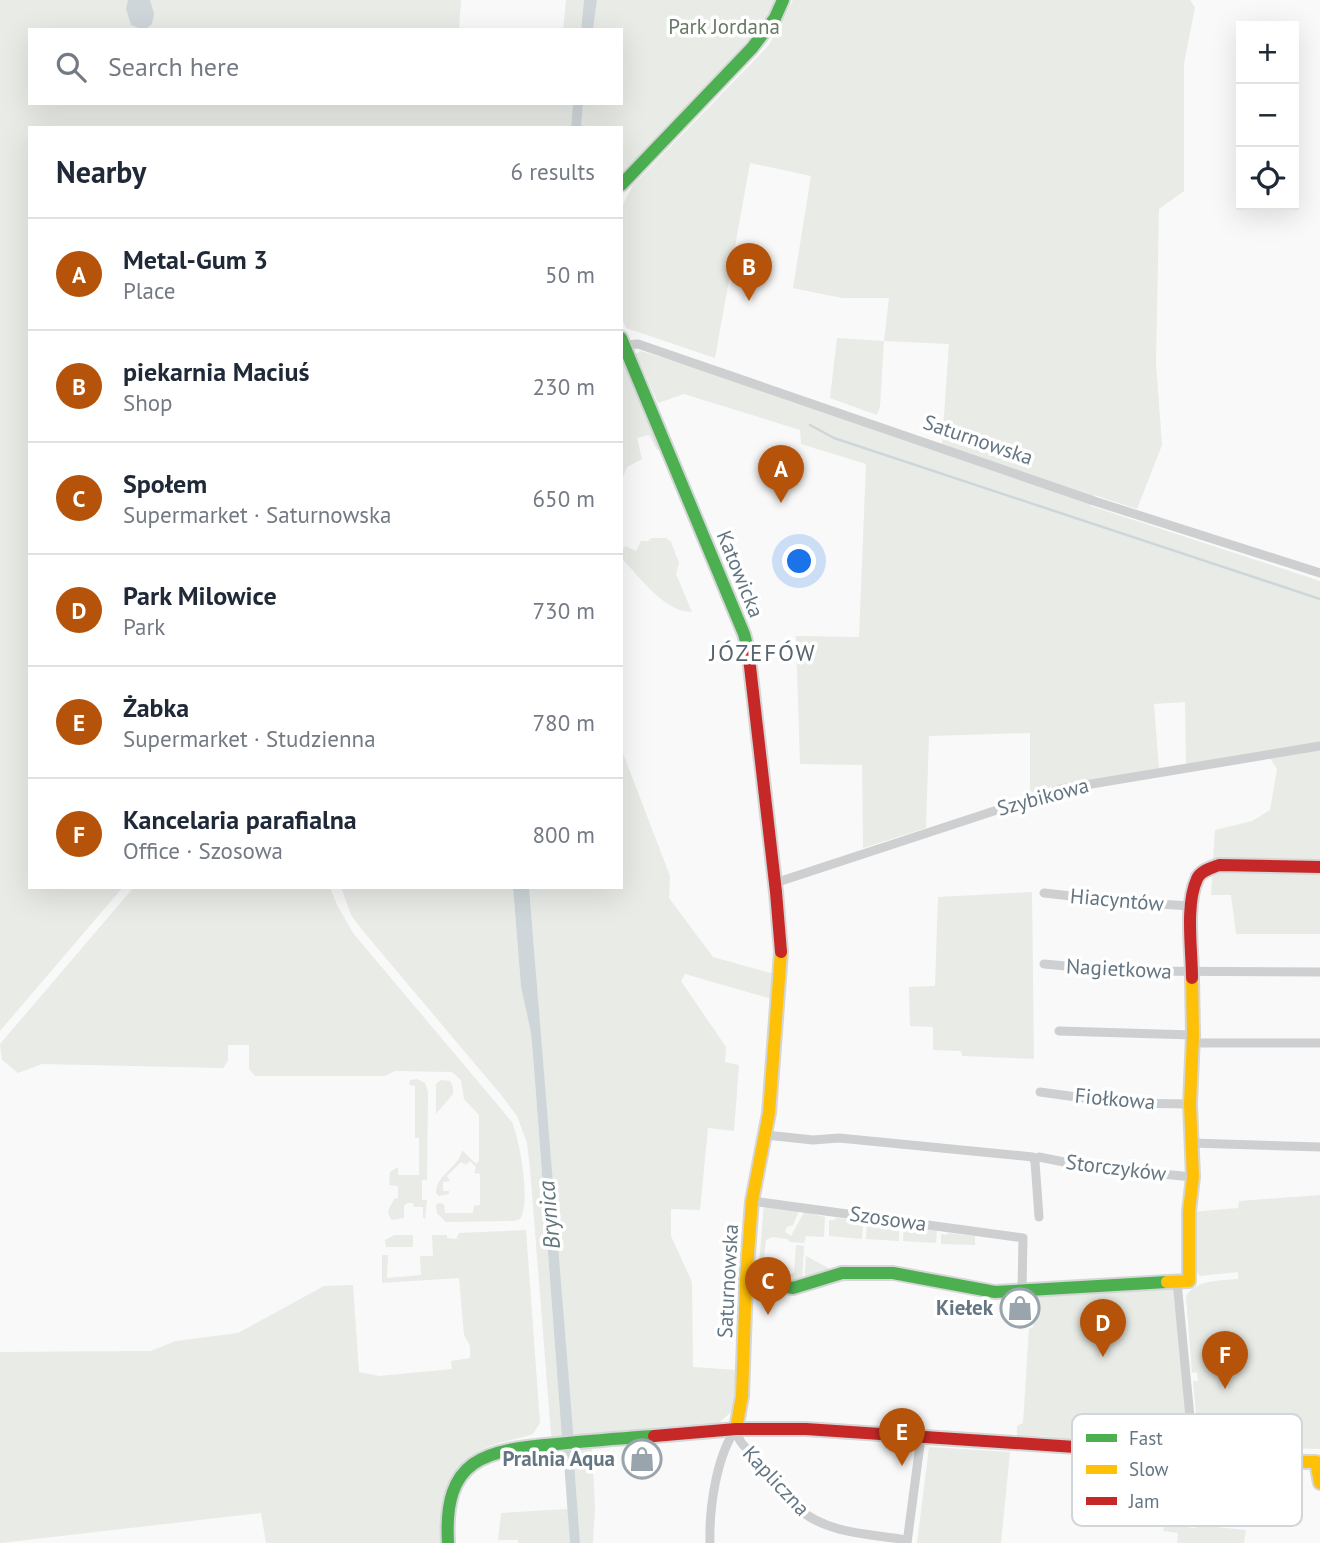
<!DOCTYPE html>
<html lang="en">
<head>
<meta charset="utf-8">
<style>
	body { margin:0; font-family:"PT Sans",sans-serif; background:#f6f6f7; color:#1f2937 }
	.controls { position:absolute; right:21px; top:21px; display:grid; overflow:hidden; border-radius:0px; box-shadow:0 7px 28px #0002 }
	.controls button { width:63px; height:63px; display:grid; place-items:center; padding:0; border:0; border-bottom:2px solid #e0e1e3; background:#fff; color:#1f2937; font:35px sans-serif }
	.you { position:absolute; left:800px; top:562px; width:24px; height:24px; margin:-18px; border:5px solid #fff; border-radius:50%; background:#1a73e8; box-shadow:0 0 0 10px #1a73e833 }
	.badge { display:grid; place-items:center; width:46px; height:46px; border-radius:50%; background:#b45309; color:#fff; font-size:23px; font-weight:700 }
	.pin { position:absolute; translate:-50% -58px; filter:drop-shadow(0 2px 4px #0008) }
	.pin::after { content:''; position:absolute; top:37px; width:24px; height:21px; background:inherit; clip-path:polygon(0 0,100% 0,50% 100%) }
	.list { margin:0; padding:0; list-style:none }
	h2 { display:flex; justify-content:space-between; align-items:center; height:91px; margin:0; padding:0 28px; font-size:30px }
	h2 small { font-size:23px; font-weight:400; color:#747a83 }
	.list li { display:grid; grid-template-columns:46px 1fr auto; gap:21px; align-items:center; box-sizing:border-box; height:112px; padding:0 28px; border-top:2px solid #e0e1e3 }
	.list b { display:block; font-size:26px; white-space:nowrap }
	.list p { margin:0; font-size:23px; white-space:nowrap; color:#747a83 }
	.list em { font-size:23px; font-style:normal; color:#747a83 }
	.icon { flex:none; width:38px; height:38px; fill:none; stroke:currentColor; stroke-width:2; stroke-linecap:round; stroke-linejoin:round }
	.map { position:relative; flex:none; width:1320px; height:1543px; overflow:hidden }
	.search { position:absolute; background:#fff; box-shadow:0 7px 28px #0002; left:28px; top:28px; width:595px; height:77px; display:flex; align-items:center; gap:18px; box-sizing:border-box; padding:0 24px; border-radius:0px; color:#747a83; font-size:26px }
	.panel { position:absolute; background:#fff; box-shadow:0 7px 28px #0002; left:28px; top:126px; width:595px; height:763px; border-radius:0px }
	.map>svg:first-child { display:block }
</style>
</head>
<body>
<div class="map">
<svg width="1320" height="1543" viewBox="0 0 1320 1543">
	<rect width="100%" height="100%" fill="#f9f9f9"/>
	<!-- green -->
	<path fill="#e8ebe6" d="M0 0H461L459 30H30V103H573L571 128H30V887H123L0 1031Z
		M566 0H584L581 30H563Z
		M597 0H777L769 17 621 179V128H581L583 103H621V30H593Z
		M793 0H1190L1195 7 1184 64V191L1159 209 1156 363 1162 445 1137 509 1094 495 1091 506 1320 581V934H1236L1231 895H1211L1215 830 1252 821 1270 810 1277 769 1266 752 1186 764 1185 702 1154 704 1159 769 1051 787 1030 793V733L929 736 926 828 863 848 862 765 800 764 796 636 859 637 866 464 801 444 800 430 684 394 658 403 636 354 641 351 942 444 949 344 884 341 880 407 877 415 830 398 837 338 884 341 889 298H842L793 288 811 176 750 163 715 358 626 328 621 316V208L633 185 769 45Z
		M621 350 662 449 657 450 649 435 637 438 642 459 627 467 621 482Z
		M651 538H666L671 542 679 563 676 574 692 612C664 612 640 577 622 559L621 550 625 546 636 551 641 541H648Z
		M621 748 670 876 669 898 713 957 774 974 775 1000 685 974 681 981 726 1047 725 1062 739 1065 734 1131 708 1128 700 1210 671 1209V1236L692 1282 693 1367 736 1370 733 1410 717 1425 573 1437 529 887H621Z
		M134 887H330L337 905 353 933 512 1122C520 1141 531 1202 520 1219L513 1221 446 1222 437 1213 436 1205 439 1203 444 1204 445 1213H473L474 1206 480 1205V1174L474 1173 476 1167 470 1161 466 1165 461 1162 447 1176 450 1181 443 1182V1191H449V1194L439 1196 436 1193C436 1174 459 1168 462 1150L476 1164 479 1161V1115L464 1099 461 1080 452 1072 395 1071 385 1076H255L249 1069V1045H228V1061L223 1068 42 1064 18 1073 2 1060 0 1044Z
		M341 887H513L521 987 531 1033 534 1068 562 1439H553L551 1434 530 1168 527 1143 517 1116 502 1096 363 931 351 915Z
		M1032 892 1034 1059 962 1056 961 1051 933 1050V1027L910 1026 909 987 935 986 938 897Z
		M417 1079 425 1083 428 1092 427 1180H422V1200H427L425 1219 423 1217V1207H414L413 1203H407L404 1206V1218L392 1220C384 1211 391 1207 394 1199L398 1198V1186L389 1185 390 1172 398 1167V1175H419V1138H415V1086L409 1085 410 1080Z
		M441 1080 450 1081 453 1087V1094L436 1114V1084Z
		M1320 1195V1449L1206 1446 1198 1435 1193 1381H1198L1197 1372 1192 1373 1186 1296C1196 1279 1220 1281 1238 1279V1272L1200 1276 1191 1265V1212L1238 1208 1239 1201Z
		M764 1203 799 1211 793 1225 787 1227 785 1232 791 1236 804 1212 825 1217 824 1237 806 1236 804 1243 790 1242 787 1239 772 1237 766 1240 762 1277 766 1278 769 1272 780 1273 779 1282 776 1280 777 1275 770 1273 768 1280 758 1279Z
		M835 1218 863 1221 862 1239 829 1236V1220H835Z
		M867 1222 894 1225V1231H899V1241L866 1239Z
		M904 1226 937 1230 936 1243 903 1241Z
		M526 1230 540 1423 533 1434C519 1439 503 1441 490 1446 448 1461 439 1503 441 1543H266L261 1513 0 1543V1352L150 1351 176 1341 238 1333 324 1286 353 1285 359 1372 379 1376 452 1369 451 1361 470 1358V1346L464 1335 459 1278 382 1283V1255H388L387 1278 421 1275 420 1256H433L432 1235H447V1238L456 1239 459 1233Z
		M947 1233 975 1236V1245L941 1244V1234L947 1235Z
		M394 1235H413V1247H386L385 1240Z
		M796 1245 804 1246 802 1284 785 1283 788 1274 794 1273Z
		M806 1256 838 1273 804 1283Z
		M1170 1286 1173 1289 1190 1453 1053 1442 1051 1437 1038 1436 1035 1441 1017 1438V1426L1023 1423 1029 1329 1033 1327 1034 1292Z
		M588 1446 592 1448 595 1507 593 1543H580L573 1448Z
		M929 1447 1010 1452 1001 1543H917Z
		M568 1509 570 1543H518V1540H498L501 1513Z
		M1164 1525 1195 1528 1196 1525 1246 1530 1244 1543H1177L1178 1533 1163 1531Z"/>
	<!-- water -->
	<path fill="#ced6d9" d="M128 0H150L154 14 152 24 144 30 131 25 126 9Z
		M584 0H597L593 30H581Z
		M573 103H583L581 128H571Z
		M513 887H529L573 1431V1437L562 1439 534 1068 531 1033 521 987Z
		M573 1448 580 1543H570L563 1449Z"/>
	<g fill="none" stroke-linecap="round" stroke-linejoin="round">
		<!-- stream -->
		<path stroke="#ced6d9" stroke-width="2.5" d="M810 425 834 438 1320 599"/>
		<!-- fast casing -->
		<g stroke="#d5d6d7" stroke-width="16">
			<path id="fast" d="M621 185 752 48 775 18 783 0
				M621 338 744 634 748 649
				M746 1280 793 1288 842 1273H893L995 1292 1167 1282
				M448 1543C443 1458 484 1450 557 1444 589 1441 622 1438 654 1436"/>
		</g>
		<!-- slow casing -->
		<g stroke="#d5d6d7" stroke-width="16">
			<path id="slow" d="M1167 1282 1189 1281V1211L1193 1177 1190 1104 1193 1035 1192 978
				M736 1429 742 1396 746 1280 752 1201 769 1113 781 952
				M1075 1447 1220 1461 1316 1462 1320 1483"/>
		</g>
		<!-- jam casing -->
		<g stroke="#d5d6d7" stroke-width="16">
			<path id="jam" d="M748 649 776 892 781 952
				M1192 978C1192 950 1185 905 1197 879 1200 871 1211 868 1219 865L1320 867
				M654 1436 736 1429H806L1075 1447"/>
		</g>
		<!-- street -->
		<path stroke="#cecfd0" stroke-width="9" d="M625 345 638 344 1097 502 1320 573
			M775 881H781L1061 789 1320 746
			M1044 893 1126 902 1191 906
			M1044 964 1121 971 1320 972
			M1059 1031 1193 1035
			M1193 1043H1320
			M1040 1092 1121 1103 1190 1104
			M766 1135 813 1140 839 1138 1033 1157 1035 1162 1039 1217
			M1191 1143 1320 1147
			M1039 1157 1089 1167 1193 1177
			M752 1201 1023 1238 1022 1290
			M1177 1282 1194 1459
			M736 1429C738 1446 752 1451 761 1463 773 1478 784 1496 799 1509 827 1534 872 1534 907 1540
			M710 1543C709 1510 716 1456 736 1429
			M907 1543 921 1437"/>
		<!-- fast -->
		<use href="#fast" stroke="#4caf50" stroke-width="12"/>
		<!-- slow -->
		<use href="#slow" stroke="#ffc107" stroke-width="12"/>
		<!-- jam -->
		<use href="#jam" stroke="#c62828" stroke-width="12"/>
	</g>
	<!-- icons -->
	<defs>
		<g id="shop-ring" transform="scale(2.0125)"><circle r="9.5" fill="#fff" stroke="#99a4ac" stroke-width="1.5"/><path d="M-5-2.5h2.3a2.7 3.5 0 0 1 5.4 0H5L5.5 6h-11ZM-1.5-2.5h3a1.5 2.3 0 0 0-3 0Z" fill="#99a4ac"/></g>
	</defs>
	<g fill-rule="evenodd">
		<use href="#shop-ring" x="1020" y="1308"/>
		<use href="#shop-ring" x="642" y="1459"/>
	</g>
	<g text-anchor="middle" stroke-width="7" stroke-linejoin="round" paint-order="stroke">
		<!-- park labels -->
		<g font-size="21" fill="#687a64" stroke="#fff">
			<text x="724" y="34">Park Jordana</text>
		</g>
		<!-- street labels -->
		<g font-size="21" fill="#657683" stroke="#fff">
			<text transform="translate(978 440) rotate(19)" y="7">Saturnowska</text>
			<text transform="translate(740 574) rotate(68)" y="7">Katowicka</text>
			<text transform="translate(1043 797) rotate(-15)" y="7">Szybikowa</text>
			<text transform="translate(1117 900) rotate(5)" y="7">Hiacyntów</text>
			<text transform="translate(1119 969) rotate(3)" y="7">Nagietkowa</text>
			<text transform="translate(1115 1099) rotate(5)" y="7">Fiołkowa</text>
			<text transform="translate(1116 1168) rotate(7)" y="7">Storczyków</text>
			<text transform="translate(888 1219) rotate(8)" y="7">Szosowa</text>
			<text transform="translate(728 1281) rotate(-87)" y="7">Saturnowska</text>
			<text transform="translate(776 1481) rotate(47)" y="7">Kapliczna</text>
		</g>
		<!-- poi labels -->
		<g font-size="21" font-weight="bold" fill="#657683" stroke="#fff" text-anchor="end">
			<text x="993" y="1315">Kiełek</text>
			<text x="615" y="1466">Pralnia Aqua</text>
		</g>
		<!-- neighbourhood labels -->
		<g font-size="23" letter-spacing="2" fill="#57646e" stroke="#fff">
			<text x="763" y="661">JÓZEFÓW</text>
		</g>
		<!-- water labels -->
		<g font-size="23" font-style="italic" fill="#60757c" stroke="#fff">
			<text transform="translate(549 1215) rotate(-95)" y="8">Brynica</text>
		</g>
	</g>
	<!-- legend -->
	<rect x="1072" y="1414" width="230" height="112" rx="10" fill="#fff" stroke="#d1d6da" stroke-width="2"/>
	<rect x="1086" y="1434" width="31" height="8" fill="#4caf50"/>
	<rect x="1086" y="1465" width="31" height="9" fill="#ffc107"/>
	<rect x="1086" y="1497" width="31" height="8" fill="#c62828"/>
	<g font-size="19" fill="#657683">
		<text x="1129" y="1445">Fast</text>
		<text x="1129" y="1476">Slow</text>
		<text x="1129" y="1508">Jam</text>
	</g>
</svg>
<div class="controls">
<button>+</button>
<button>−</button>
<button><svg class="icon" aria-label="locate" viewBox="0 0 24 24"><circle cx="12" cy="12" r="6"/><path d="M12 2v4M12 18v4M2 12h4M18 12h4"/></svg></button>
</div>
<div class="you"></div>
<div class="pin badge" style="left:781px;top:503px">A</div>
<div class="pin badge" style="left:749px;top:301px">B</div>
<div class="pin badge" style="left:768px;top:1315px">C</div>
<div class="pin badge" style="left:1103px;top:1357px">D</div>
<div class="pin badge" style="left:902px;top:1466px">E</div>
<div class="pin badge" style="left:1225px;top:1389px">F</div>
<div class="search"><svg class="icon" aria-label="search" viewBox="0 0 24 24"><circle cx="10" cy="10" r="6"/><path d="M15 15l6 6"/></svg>Search here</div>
<section class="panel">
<h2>Nearby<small>6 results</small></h2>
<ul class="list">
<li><span class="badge">A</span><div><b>Metal-Gum 3</b><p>Place</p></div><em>50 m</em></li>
<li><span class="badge">B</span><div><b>piekarnia Maciuś</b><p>Shop</p></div><em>230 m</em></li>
<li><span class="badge">C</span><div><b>Społem</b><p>Supermarket · Saturnowska</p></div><em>650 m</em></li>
<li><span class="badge">D</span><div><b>Park Milowice</b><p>Park</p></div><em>730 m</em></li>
<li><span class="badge">E</span><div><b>Żabka</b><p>Supermarket · Studzienna</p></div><em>780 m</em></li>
<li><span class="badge">F</span><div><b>Kancelaria parafialna</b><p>Office · Szosowa</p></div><em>800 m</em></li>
</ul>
</section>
</div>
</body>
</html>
